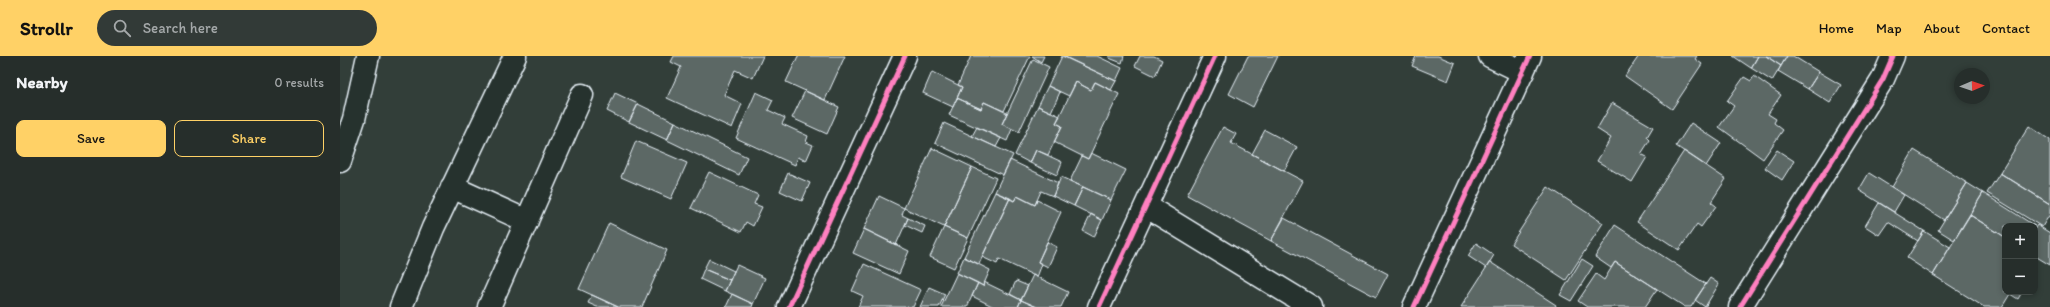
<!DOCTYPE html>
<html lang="en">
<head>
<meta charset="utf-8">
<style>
	body { margin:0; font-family:Itim,sans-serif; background:#323a37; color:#f1f3f6 }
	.controls { position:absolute; right:12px; bottom:12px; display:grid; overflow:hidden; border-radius:8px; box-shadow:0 2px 6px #0003 }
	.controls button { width:36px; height:36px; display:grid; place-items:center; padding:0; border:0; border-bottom:1px solid #424a47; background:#262e2b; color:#f1f3f6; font:20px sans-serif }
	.compass { position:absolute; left:1614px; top:12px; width:36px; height:36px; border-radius:50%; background:#262e2b; box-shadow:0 2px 6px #0003; rotate:88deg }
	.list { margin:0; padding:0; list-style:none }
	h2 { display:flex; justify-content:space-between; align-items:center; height:52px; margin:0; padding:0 16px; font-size:17px }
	h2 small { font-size:13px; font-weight:400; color:#a4a8a9 }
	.actions { display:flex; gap:8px; padding:12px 16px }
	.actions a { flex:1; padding:9px 0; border:1px solid #ffd166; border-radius:8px; text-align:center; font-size:14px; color:#ffd166 }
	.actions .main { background:#ffd166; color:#111 }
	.icon { flex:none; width:22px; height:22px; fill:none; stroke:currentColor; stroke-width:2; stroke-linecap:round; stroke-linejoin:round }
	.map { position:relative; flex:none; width:1710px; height:251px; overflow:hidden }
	header { display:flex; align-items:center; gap:24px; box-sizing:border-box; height:56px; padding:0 20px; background:#ffd166; color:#111 }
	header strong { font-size:19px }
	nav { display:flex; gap:22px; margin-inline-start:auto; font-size:14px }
	.search { width:280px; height:36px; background:#323a37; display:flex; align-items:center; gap:10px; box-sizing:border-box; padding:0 14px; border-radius:22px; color:#a4a8a9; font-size:15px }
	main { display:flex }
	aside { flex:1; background:#262e2b }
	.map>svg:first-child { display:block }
</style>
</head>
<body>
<header>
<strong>Strollr</strong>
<div class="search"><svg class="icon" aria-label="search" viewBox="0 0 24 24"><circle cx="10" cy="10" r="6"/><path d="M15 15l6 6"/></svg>Search here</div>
<nav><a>Home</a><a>Map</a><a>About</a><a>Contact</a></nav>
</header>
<main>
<aside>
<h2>Nearby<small>0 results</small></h2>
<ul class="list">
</ul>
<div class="actions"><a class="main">Save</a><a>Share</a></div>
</aside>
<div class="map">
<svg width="1710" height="251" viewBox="0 0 1710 251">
	<rect width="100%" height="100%" fill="#323e39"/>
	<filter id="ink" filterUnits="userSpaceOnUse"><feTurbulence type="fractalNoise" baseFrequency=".025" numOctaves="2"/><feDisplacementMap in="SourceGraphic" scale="8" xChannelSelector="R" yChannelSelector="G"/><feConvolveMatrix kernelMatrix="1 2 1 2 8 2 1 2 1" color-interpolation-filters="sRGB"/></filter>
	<g filter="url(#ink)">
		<!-- building -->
		<path fill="#5c6865" stroke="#e8f1f8" d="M334 0H423L413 22 395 14 384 39 402 48 392 72 327 42 341 11 331 6Z
			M458 0H505L485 44 446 26Z
			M631 0H690L664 55 644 46 641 53 617 42 622 31 618 29Z
			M692 0H704L701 6Z
			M722 0 776 25 771 34 755 26 751 34 736 26 729 40 708 30Z
			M723 0H757L782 12 776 25Z
			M770 0H784L782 7 769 2Z
			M800 0H814L822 4 815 20 795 10Z
			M908 0H938L913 51 889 38Z
			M1076 0H1098L1115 7 1108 25 1072 10Z
			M1299 0H1357L1355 3 1362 8 1332 53 1285 20Z
			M1393 0H1418L1411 12Z
			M1418 0H1426L1441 10 1432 25 1411 12Z
			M1426 0H1447L1441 10Z
			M1447 0H1453L1479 16 1468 33 1438 15Z
			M693 3 709 11 679 76 662 68Z
			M592 16 622 31 613 51 583 37Z
			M1479 16 1501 29 1490 47 1468 33Z
			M1414 20 1441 39 1428 58 1436 63 1434 67 1443 74 1423 103 1379 71 1394 50 1387 45 1404 21 1411 25Z
			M736 26 751 34 755 26 779 38 748 103 714 86 722 70 716 67Z
			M708 30 720 36 711 56 698 50Z
			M465 35 499 51 487 78 452 62Z
			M416 36 433 44 428 54 445 62 442 68 468 80 466 86 473 89 466 105 458 101 455 109 396 82Z
			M275 37 298 48 289 66 267 55Z
			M617 42 641 53 644 46 667 57 662 68 672 73 667 85 609 59Z
			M1272 47 1313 71 1307 81 1310 84 1301 98 1307 101 1292 126 1257 105 1271 82 1257 73Z
			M298 48 335 66 327 84 289 66Z
			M698 50 720 60 716 67 722 70 708 99 696 94 690 107 675 99Z
			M335 66 407 101 399 119 327 84Z
			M604 67 673 99 663 119 595 87Z
			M1351 67 1381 87 1366 110 1336 90Z
			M1689 70 1710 84V148L1660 117Z
			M637 71 661 82 656 91 632 80Z
			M883 71 896 78 891 87 963 125 931 185 847 139Z
			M925 74 957 91 944 115 912 98Z
			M296 85 347 107 331 143 281 121Z
			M592 92 632 111 604 171 564 152Z
			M696 94 722 106 717 119 690 107Z
			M1437 94 1454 105 1442 124 1425 112Z
			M1574 94 1627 127 1604 164 1552 131Z
			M1344 95 1386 123 1371 146 1376 150 1361 171 1357 168 1339 194 1297 166Z
			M751 97 786 114 771 144 730 125 742 100 748 103Z
			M670 104 718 127 713 140 701 135 695 149 677 140 674 145 655 136Z
			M632 111 656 122 628 182 604 171Z
			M369 116 418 139 414 148 422 151 413 170 406 166 401 176 351 152Z
			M448 117 470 127 462 145 440 135Z
			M1529 117 1564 139 1554 156 1519 134Z
			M1660 117 1710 148V158L1702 171 1647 137Z
			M721 121 743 131 734 150 713 140Z
			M1627 127 1643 137 1614 184 1598 174Z
			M743 131 771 144 762 164 734 150Z
			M1208 131 1263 167 1226 224 1171 188Z
			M655 136 670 142 639 208 624 201Z
			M1643 137 1695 170H1665V181L1630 159Z
			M539 140 564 152 562 159 568 162 556 189 524 173Z
			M677 140 695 149 697 144 721 156 698 206 702 208 697 221 659 203 657 208 642 201 670 142 674 145Z
			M1539 147 1584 175 1578 185 1548 166 1539 179 1525 170Z
			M751 158 762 164 754 181 743 175Z
			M1630 159 1665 181V236H1682L1678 243 1670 238 1662 251H1644L1593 219Z
			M568 162 585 170 582 177 565 169Z
			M944 162 1048 218 1036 241 931 185Z
			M269 167 327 194 302 251H278L239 233Z
			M1275 169 1366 228 1351 251H1345L1275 206 1271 212 1255 201Z
			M1697 169 1710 177V209L1695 200V172Z
			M604 171 628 182 614 212 590 201Z
			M524 173 569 195 559 218 513 197Z
			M1584 175 1610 191 1593 219 1567 202Z
			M707 186 717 191 708 211 698 206Z
			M1136 187 1154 199 1146 212 1128 200Z
			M624 201 650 214 643 230 617 217Z
			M369 203 394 215 390 224 364 213Z
			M1242 203 1253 210 1231 245 1220 239Z
			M1150 206 1216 249 1215 251H1121Z
			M1275 206 1317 233 1305 251H1247L1238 245 1256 218 1264 224Z
			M524 208 581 234 573 251H518L523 240 512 235Z
			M397 209 425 222 413 248 385 235Z
			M364 213 390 224 385 235 360 223Z
			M617 217 638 227 627 251H601Z
			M693 219 728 236 721 251H697L681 244Z
			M1370 222 1379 228 1365 251 1355 244Z
			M676 225 688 230 681 244 670 238Z
			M644 226 681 244 678 251H654L632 240 638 227 643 230Z
			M589 231 605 238 599 251H580Z
			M392 238 413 248 412 251H386Z
			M252 239 278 251H257L248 247Z
			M681 244 697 251H678Z"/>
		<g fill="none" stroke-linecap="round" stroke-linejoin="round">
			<!-- minor casing -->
			<g stroke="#e8f1f8" stroke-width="25">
				<path id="minor" d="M1150 0 1183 16
					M112 131 187 165
					M806 150 971 251
					M61 251 93 172 175 0
					M149 251 242 39
					M449 251 565 0
					M759 251 875 0
					M1074 251 1190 0
					M1400 251 1543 23 1553 0"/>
			</g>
			<!-- highway casing -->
			<g stroke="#e8f1f8" stroke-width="25">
				<path id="highway" d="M0 105 14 63 28 0"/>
			</g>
			<!-- minor -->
			<use href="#minor" stroke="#26332d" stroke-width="22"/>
			<!-- highway -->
			<use href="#highway" stroke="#26332d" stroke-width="22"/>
			<!-- cycleway casing -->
			<g stroke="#26332d" stroke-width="8">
				<path id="cycleway" d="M449 251 565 0
					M759 251 875 0
					M1074 251 1190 0
					M1400 251 1543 23 1553 0"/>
			</g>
			<!-- cycleway -->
			<use href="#cycleway" stroke="#ff80c0" stroke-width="5"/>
		</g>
	</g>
</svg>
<div class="controls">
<button>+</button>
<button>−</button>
</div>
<svg class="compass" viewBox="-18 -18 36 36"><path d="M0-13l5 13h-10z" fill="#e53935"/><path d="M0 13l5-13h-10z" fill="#a4a8a9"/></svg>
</div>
</main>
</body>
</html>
